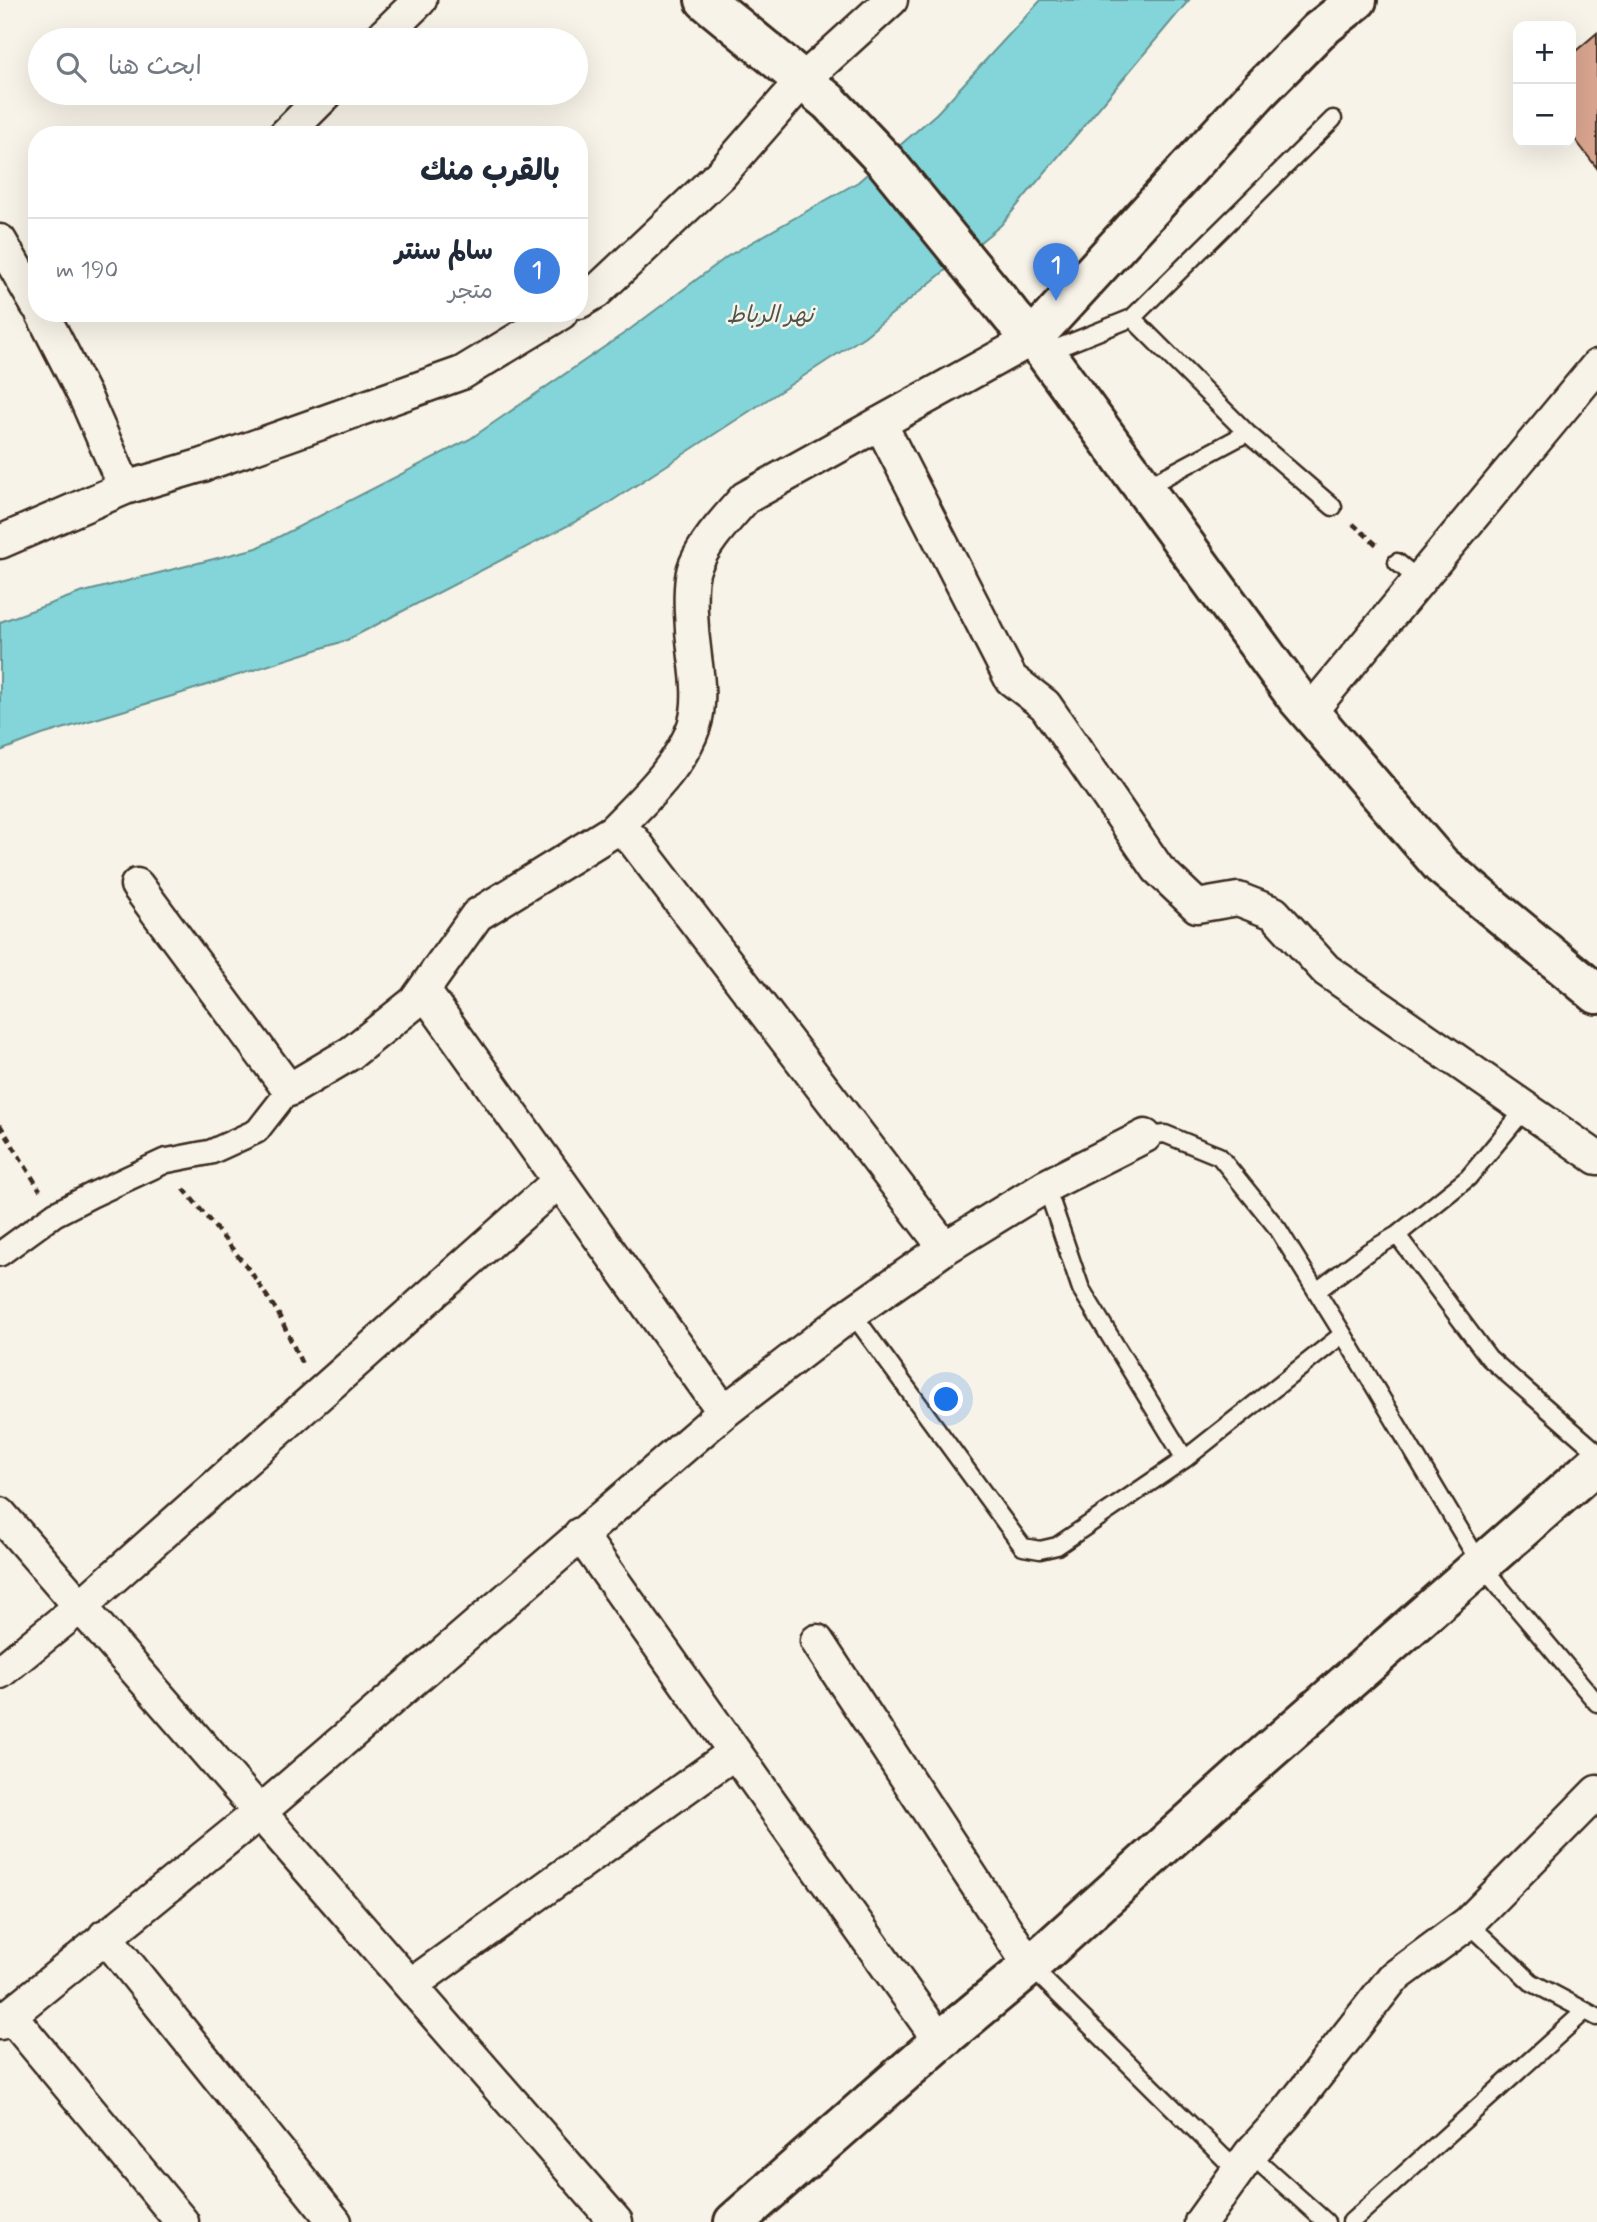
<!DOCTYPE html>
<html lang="ar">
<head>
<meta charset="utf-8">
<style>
	body { margin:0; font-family:Mynerve,"Playpen Sans Arabic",sans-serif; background:#f2f2f3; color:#1f2937; direction:rtl }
	.controls { position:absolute; right:21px; top:21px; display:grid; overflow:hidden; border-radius:14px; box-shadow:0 7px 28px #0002 }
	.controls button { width:63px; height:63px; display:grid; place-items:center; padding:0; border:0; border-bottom:2px solid #e0e1e3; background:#fff; color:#1f2937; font:35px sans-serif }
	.you { position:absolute; left:947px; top:1400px; width:24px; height:24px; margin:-18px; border:5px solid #fff; border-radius:50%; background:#1a73e8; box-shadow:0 0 0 10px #1a73e833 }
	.badge { display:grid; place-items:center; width:46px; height:46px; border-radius:50%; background:#3b2a1e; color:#fff; font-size:23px; font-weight:700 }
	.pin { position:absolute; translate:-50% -58px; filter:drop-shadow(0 2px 4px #0008) }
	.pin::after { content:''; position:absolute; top:37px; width:24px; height:21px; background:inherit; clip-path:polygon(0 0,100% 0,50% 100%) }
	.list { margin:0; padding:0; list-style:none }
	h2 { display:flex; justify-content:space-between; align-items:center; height:91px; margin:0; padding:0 28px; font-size:30px }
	h2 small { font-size:23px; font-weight:400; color:#747a83 }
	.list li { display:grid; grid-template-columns:46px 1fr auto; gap:21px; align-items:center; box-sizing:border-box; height:105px; padding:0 28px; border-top:2px solid #e0e1e3 }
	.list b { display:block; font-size:26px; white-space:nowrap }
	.list p { margin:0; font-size:23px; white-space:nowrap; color:#747a83 }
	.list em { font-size:23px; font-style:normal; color:#747a83 }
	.icon { flex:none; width:38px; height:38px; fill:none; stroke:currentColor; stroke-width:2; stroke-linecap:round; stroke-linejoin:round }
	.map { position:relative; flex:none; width:1597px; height:2222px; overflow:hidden; direction:ltr }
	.search { position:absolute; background:#fff; box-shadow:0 7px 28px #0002; left:28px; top:28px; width:560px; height:77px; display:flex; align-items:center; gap:18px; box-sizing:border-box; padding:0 24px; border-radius:38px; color:#747a83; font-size:26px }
	.panel { position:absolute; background:#fff; box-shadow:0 7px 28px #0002; left:28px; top:126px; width:560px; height:196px; border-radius:28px; direction:rtl }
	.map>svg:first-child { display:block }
</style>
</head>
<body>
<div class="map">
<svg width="1597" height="2222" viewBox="0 0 1597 2222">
	<rect width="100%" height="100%" fill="#f7f3e8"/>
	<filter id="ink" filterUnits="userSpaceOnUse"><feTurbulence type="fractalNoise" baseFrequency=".0143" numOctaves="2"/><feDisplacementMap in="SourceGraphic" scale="14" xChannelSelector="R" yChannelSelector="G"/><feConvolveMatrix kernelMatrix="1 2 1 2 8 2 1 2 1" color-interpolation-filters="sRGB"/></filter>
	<g filter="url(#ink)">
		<!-- water -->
		<path fill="#83d5da" stroke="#66918f" stroke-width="2" d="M1041 0H1189L1001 225 865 336 598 510 347 640 179 694 42 735 0 751V622L80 593 257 548 470 439 629 330 728 256 858 182 937 113Z"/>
		<!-- building -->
		<path fill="#daa590" stroke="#3b2a1e" stroke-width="2" d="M1597 33V168L1571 134V55Z"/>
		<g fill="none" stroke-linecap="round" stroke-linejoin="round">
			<!-- service casing -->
			<g stroke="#3b2a1e" stroke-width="21">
				<path id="service" d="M1132 318 1333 119
					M1045 353 1132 318 1247 433
					M1144 488 1247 433 1333 507
					M1397 562 1419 580
					M1145 1136 1165 1134 1219 1156 1278 1229 1343 1334 1481 1565 1597 1703
					M1046 1186 1081 1289 1185 1459
					M1397 1235 1489 1358 1597 1452
					M1317 1291 1368 1252 1397 1235 1468 1178 1525 1109
					M852 1313 1023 1547 1040 1550 1057 1546 1185 1459 1343 1334
					M1468 1923 1531 1982 1597 2017
					M1030 1966 1238 2172
					M1250 2154 1326 2222
					M1351 2222 1585 2011"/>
			</g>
			<!-- pedestrian casing -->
			<g stroke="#3b2a1e" stroke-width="28">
				<path id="pedestrian" d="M0 1254 55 1214 92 1195 165 1161 211 1152 257 1131 289 1090"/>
			</g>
			<!-- minor casing -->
			<g stroke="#3b2a1e" stroke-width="37">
				<path id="minor" d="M379 40 420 0
					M285 135 327 93
					M0 241 37 305
					M579 302 596 292 721 174 802 81 891 0
					M42 313 86 399 125 488
					M880 423 1011 679 1045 705 1158 869 1197 906 1238 899 1274 913 1326 970 1597 1158
					M0 542 125 488 203 465 462 373 561 313
					M1309 713 1597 366
					M613 831C642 801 680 767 694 726 701 704 698 679 695 657 692 636 687 584 695 566 706 540 727 519 745 498L1032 339
					M137 885 289 1090 351 1053 415 1002 477 915 613 831 624 832 634 841 945 1248
					M424 991 724 1412
					M0 1514 616 2222
					M580 1534 940 2041
					M817 1641 1030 1966
					M0 1672 81 1606 559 1181
					M105 1936 335 2222
					M411 1985 735 1752
					M10 2015 182 2222
					M0 2023 260 1812 724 1412 852 1313 945 1248 1046 1186 1145 1136
					M1201 2222 1250 2154 1287 2113 1392 1979 1468 1923 1597 1792"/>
			</g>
			<!-- tertiary casing -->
			<g stroke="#3b2a1e" stroke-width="44">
				<path id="tertiary" d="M1032 339 1259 91 1318 31 1357 0
					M734 2222 940 2041 1030 1966 1252 1766 1597 1463"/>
			</g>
			<!-- secondary casing -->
			<g stroke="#3b2a1e" stroke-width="44">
				<path id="secondary" d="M705 0 829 102 887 163 1013 318 1045 353 1297 698 1441 865 1597 994"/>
			</g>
			<!-- path -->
			<path stroke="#3b2a1e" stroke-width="4.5" stroke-dasharray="7 5" stroke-linecap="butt" d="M1353 524 1378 546
				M0 1125 40 1190
				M184 1189 251 1272 278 1313 302 1364"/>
			<!-- service -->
			<use href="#service" stroke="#f7f3e8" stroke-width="16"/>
			<!-- pedestrian -->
			<use href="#pedestrian" stroke="#f7f3e8" stroke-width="23"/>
			<!-- minor -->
			<use href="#minor" stroke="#f7f3e8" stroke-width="32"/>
			<!-- tertiary -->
			<use href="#tertiary" stroke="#f7f3e8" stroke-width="38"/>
			<!-- secondary -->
			<use href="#secondary" stroke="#f7f3e8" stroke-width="38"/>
		</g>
	</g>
	<g text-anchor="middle" stroke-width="5" stroke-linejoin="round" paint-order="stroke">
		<!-- water labels -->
		<g font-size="23" font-style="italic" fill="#4d554d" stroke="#f7f3e8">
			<text x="770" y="322">نهر الرباط</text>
		</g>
	</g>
</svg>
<div class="controls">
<button>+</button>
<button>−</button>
</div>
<div class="you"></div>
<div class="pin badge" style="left:1056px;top:301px;background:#3f7fe0">1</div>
<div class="search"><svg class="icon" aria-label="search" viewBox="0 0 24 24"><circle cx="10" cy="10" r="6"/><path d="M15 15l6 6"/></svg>ابحث هنا</div>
<section class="panel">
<h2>بالقرب منك<small></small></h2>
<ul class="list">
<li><span class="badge" style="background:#3f7fe0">1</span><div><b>سالم سنتر</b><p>متجر</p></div><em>190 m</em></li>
</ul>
</section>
</div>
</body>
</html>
